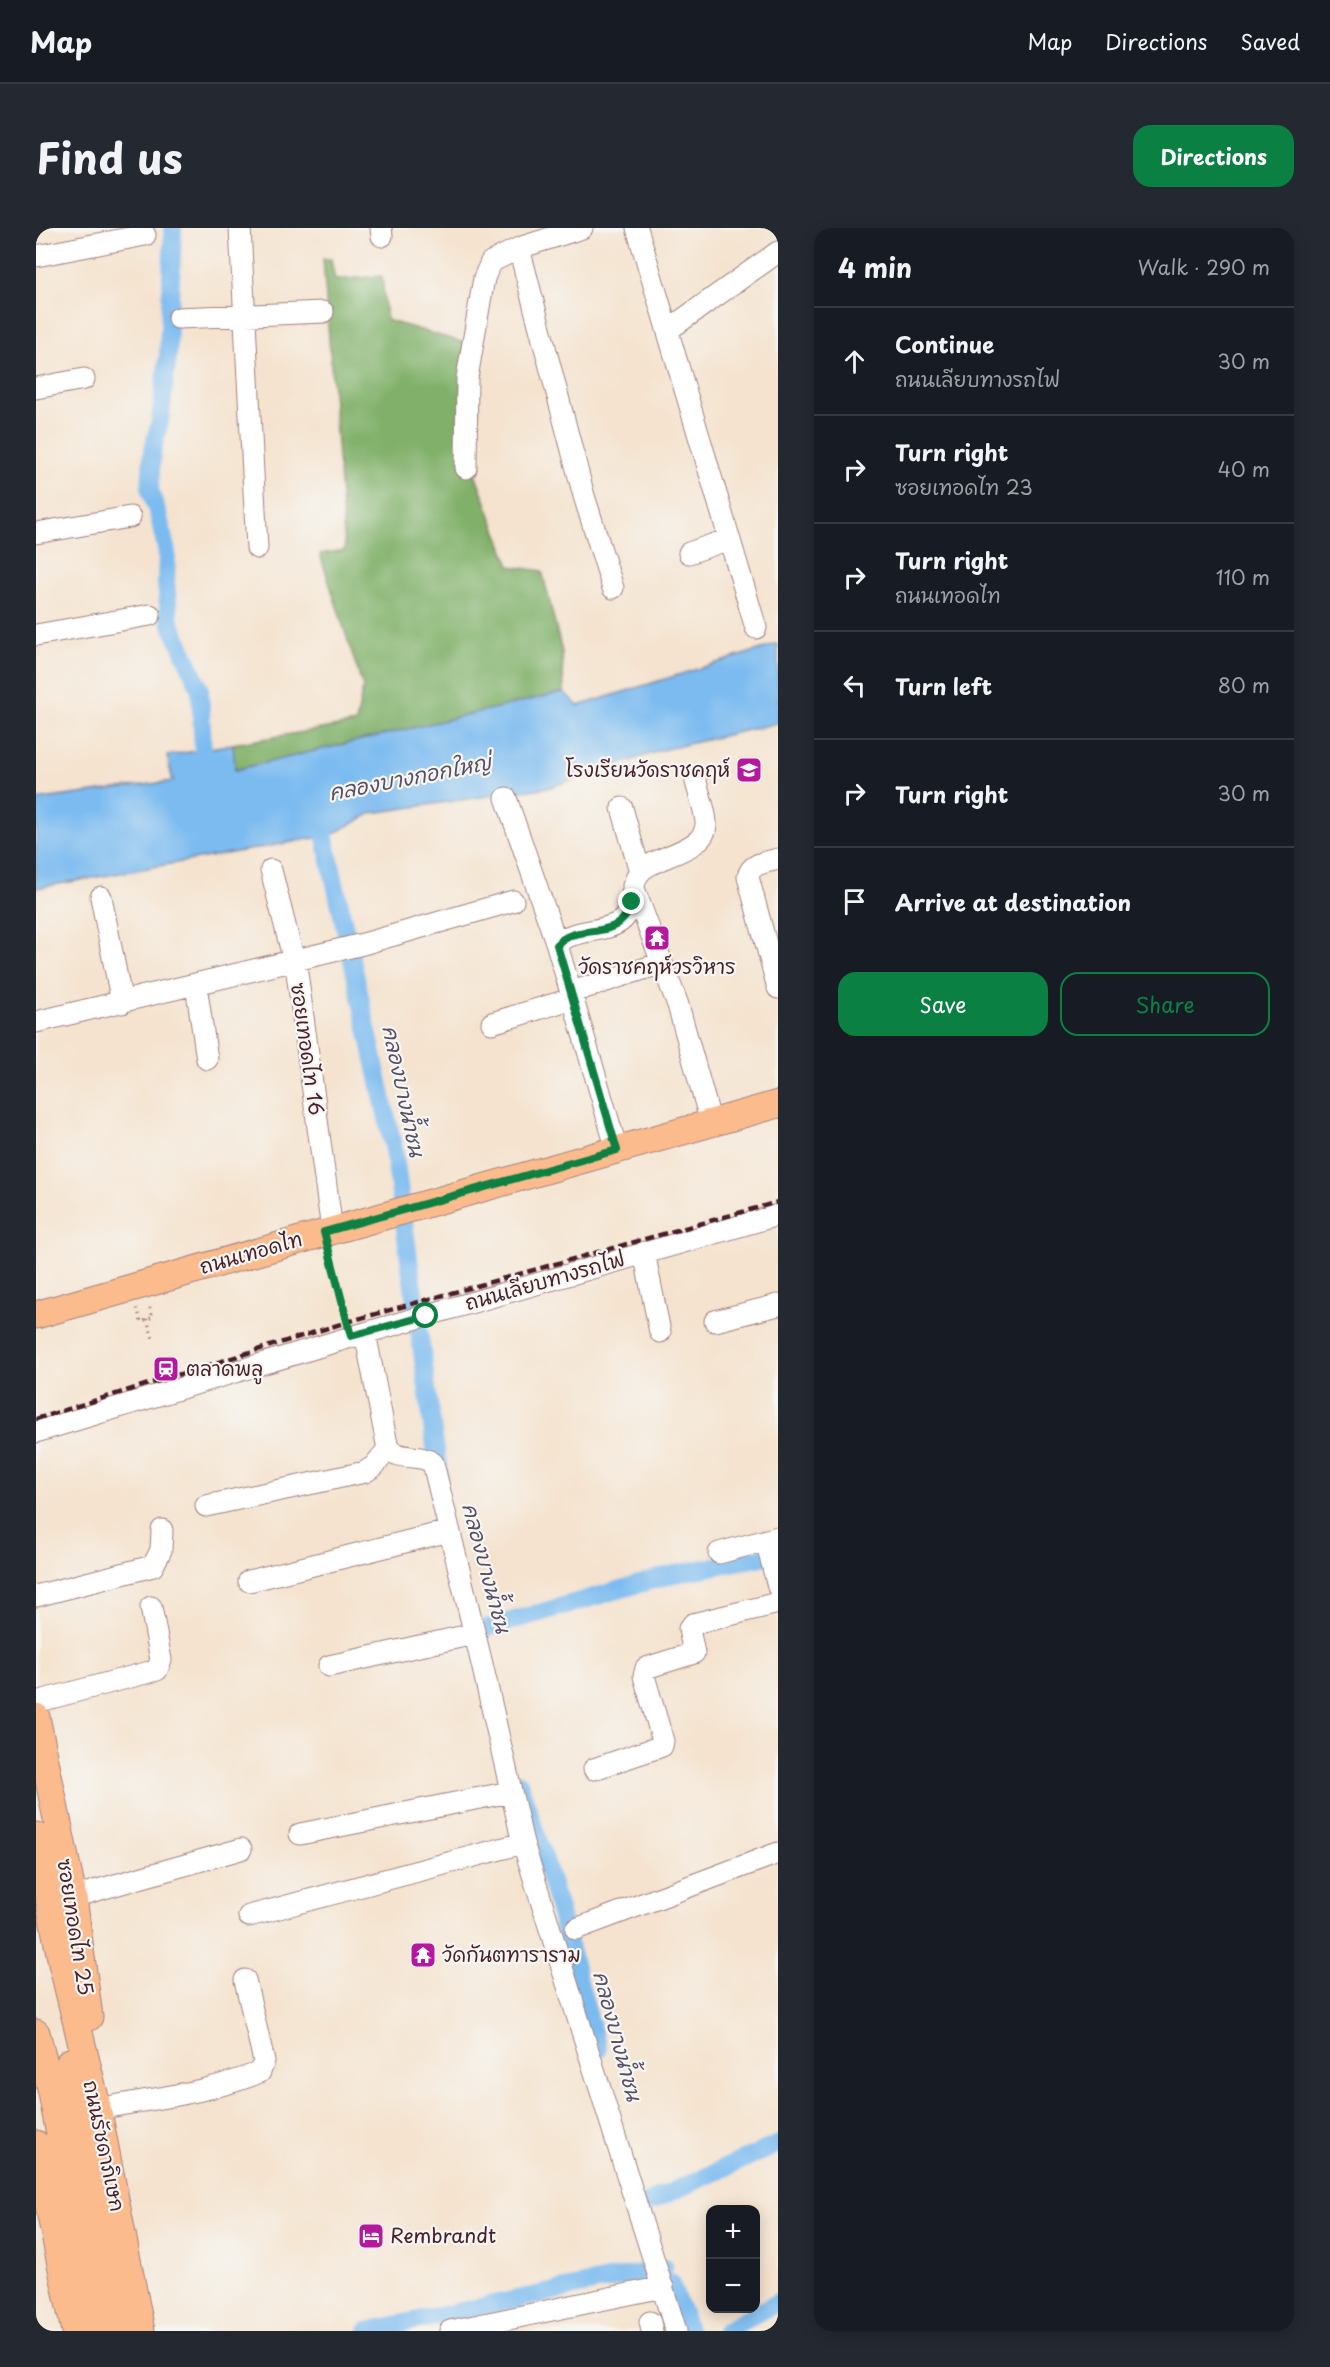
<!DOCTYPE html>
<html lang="en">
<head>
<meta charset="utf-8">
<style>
	body { margin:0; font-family:"Playpen Sans","Playpen Sans Thai",sans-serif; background:#242831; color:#f1f3f6 }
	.controls { position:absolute; right:18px; bottom:18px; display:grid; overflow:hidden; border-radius:12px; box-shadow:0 3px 15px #0003 }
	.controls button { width:54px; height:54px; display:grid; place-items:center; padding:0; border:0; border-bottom:2px solid #363941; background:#171b24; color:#f1f3f6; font:30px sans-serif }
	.stop { position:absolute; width:18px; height:18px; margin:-14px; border:4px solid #0b8043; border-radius:50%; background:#fff }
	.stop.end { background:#0b8043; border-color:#fff; box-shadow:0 2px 6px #0008 }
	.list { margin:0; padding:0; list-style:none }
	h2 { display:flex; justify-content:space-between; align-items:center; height:78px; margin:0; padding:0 24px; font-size:26px }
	h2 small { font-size:20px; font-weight:400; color:#9ea1a6 }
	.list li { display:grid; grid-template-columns:39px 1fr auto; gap:18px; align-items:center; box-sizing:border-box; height:108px; padding:0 24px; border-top:2px solid #363941 }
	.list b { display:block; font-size:22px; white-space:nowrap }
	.list p { margin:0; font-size:20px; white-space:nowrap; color:#9ea1a6 }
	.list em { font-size:20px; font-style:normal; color:#9ea1a6 }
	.actions { display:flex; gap:12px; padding:18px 24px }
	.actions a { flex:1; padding:14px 0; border:2px solid #0b8043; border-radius:18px; text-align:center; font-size:21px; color:#0b8043 }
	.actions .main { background:#0b8043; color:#fff }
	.icon { flex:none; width:33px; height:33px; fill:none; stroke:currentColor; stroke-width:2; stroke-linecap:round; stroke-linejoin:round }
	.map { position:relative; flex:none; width:742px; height:2103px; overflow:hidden; border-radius:18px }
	header { display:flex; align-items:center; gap:36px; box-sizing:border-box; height:84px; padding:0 30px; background:#171b24; border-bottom:2px solid #363941 }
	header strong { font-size:28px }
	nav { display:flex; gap:33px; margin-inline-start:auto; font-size:21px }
	.intro { display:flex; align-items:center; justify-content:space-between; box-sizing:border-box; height:144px; padding:0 36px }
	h1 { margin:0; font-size:42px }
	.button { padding:15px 27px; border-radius:18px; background:#0b8043; color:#fff; font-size:21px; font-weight:700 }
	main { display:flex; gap:36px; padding:0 36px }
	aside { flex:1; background:#171b24; border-radius:18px; box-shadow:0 3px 15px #0003 }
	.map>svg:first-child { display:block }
</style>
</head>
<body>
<header>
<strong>Map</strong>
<nav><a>Map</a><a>Directions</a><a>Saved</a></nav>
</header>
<div class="intro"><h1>Find us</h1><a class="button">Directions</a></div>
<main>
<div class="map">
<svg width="742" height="2103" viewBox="0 0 742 2103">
	<rect width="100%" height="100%" fill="#f6f6f2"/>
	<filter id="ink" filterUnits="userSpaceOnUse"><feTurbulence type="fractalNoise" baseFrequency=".0167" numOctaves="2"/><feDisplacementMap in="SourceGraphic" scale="12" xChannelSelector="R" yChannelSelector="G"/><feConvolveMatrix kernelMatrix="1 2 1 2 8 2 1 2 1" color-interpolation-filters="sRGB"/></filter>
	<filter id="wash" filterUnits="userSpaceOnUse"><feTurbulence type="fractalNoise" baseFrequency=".008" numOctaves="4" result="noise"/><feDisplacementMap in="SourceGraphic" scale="24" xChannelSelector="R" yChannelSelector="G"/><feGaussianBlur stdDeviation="1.35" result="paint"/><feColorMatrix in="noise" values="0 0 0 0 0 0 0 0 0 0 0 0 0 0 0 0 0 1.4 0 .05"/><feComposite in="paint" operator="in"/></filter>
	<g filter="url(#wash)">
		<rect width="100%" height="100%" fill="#f5e3cf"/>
		<!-- forest -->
		<path fill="#80b069" stroke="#65684a" stroke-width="1.5" d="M287 31H295L299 52 346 48 350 92 429 115 444 122 440 248 474 338 506 343 526 424 528 464 198 542 197 516 320 495 327 459 284 326 309 322Z"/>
		<!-- water -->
		<path fill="#7cbbf0" stroke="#636d8e" stroke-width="1.5" d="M742 416V495L626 522 514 559 336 585 295 607 0 660V572L137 553 131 528 197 516 199 542 528 464 542 478Z"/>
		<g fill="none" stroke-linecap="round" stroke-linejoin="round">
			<!-- canal -->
			<path stroke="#7cbbf0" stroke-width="18" d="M137 0 132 127 124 193 116 225 114 262 123 289 131 325 130 355 134 394 164 461 168 546
				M283 583 358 922 403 1247
				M444 1402 634 1347 742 1326
				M483 1555 509 1632 562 1822
				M604 1978 742 1916
				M634 2054 653 2103
				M331 2103 628 2040
				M689 2103 742 2074"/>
		</g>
	</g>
	<g filter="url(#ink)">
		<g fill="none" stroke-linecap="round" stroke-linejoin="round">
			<!-- minor casing -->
			<g stroke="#a0817d" stroke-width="23">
				<path id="minor" d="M204 0 221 320
					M345 0 346 8
					M601 0 720 400
					M483 20 548 268 577 360
					M0 28 109 7
					M142 90 287 84
					M632 102 742 24
					M0 160 48 151
					M430 240 431 150 448 50 455 34 483 20 546 0
					M0 305 94 289
					M653 325 693 311
					M0 407 114 387
					M470 570 521 717
					M586 580 604 644
					M742 631C731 634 714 635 712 649L742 760
					M235 642 261 745 296 1002
					M597 658 642 777 675 895
					M65 669 86 775
					M160 757 171 831
					M536 764 626 735
					M0 794 327 716 477 673
					M456 795 538 770
					M581 922 521 717C533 700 568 706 585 693 600 681 592 656 605 643 623 626 672 623 670 594 669 581 663 566 660 554
					M608 1024 624 1104
					M679 1093 742 1077
					M329 1105 352 1221C365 1233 383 1225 397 1235L446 1436 487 1615 640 2103
					M0 1204 315 1109 742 987
					M170 1278 329 1244 338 1238 352 1221
					M730 1312 742 1359
					M683 1325 742 1309
					M213 1353 413 1303
					M0 1368 117 1338 125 1322 126 1302
					M293 1438 438 1406
					M0 1474 121 1442 125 1432 115 1379
					M558 1541 626 1518 627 1513 608 1448 610 1440 658 1425 653 1401 657 1396 742 1375
					M264 1606 474 1564
					M37 1669 205 1621
					M213 1688 487 1615
					M540 1701 742 1625
					M62 1881C113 1871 177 1864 224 1844L228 1833 209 1752
					M614 2094 616 2103
					M414 2103 627 2059"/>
			</g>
			<!-- major casing -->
			<g stroke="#a0817d" stroke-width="29">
				<path id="major" d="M0 1087 742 876
					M0 1489 37 1669 53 1789
					M0 1608 26 1735 60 1874 105 2103
					M0 1805 16 1865 62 2103
					M34 1834 85 2103
					M0 1916 39 2103"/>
			</g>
			<!-- path -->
			<path stroke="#a0817d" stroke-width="3" stroke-dasharray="1.5 4.5" stroke-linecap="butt" d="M294 1026 311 1092
				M101 1080 105 1094 117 1089 113 1078
				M111 1091 118 1114"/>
			<!-- minor -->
			<use href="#minor" stroke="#fff" stroke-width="21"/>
			<!-- major -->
			<use href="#major" stroke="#fbbb8d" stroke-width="27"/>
			<!-- rail -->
			<path stroke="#4a1f2b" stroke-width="4.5" stroke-dasharray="9 4.5" stroke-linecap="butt" d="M0 1191 311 1094 742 974"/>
		</g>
	</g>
	<g fill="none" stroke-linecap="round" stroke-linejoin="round" filter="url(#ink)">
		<!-- route -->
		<path stroke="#0b8043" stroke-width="8" d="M390 1088 315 1108 288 1004 581 922 521 717C535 697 571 710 587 691 591 687 593 679 596 674"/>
	</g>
	<!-- icons -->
	<defs>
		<g id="school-square" transform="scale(1.35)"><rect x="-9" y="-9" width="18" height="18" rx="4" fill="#b5179e" stroke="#f6f6f2"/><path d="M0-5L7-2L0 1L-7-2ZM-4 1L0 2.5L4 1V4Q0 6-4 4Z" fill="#fff"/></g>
		<g id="temple-square" transform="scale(1.35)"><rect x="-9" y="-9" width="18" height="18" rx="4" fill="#b5179e" stroke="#f6f6f2"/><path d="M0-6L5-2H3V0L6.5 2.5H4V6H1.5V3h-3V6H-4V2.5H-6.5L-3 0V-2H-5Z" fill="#fff"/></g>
		<g id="station-square" transform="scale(1.35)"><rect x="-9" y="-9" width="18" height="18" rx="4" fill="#b5179e" stroke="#f6f6f2"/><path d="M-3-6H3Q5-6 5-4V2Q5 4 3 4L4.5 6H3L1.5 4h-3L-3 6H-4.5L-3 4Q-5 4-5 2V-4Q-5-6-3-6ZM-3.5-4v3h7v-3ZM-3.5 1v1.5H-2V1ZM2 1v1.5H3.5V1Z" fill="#fff"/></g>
		<g id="hotel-square" transform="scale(1.35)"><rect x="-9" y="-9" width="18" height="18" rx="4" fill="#b5179e" stroke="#f6f6f2"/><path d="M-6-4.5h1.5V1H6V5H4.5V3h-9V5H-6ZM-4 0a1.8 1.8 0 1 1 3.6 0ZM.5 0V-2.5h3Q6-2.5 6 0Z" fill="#fff"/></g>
	</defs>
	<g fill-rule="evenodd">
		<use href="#school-square" x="713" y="542"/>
		<use href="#temple-square" x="621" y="710"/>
		<use href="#station-square" x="130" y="1141"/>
		<use href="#temple-square" x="387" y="1727"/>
		<use href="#hotel-square" x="335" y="2008"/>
	</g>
	<g text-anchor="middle" stroke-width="4.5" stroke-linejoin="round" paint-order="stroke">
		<!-- poi labels -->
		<g font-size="20" fill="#4a1f2b" stroke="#f6f6f2" text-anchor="start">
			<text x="694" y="549" text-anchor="end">โรงเรียนวัดราชคฤห์</text>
			<text x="621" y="746" text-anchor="middle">วัดราชคฤห์วรวิหาร</text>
			<text x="150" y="1148">ตลาดพลู</text>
			<text x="406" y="1734">วัดกันตทาราราม</text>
			<text x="354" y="2015">Rembrandt</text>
		</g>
		<!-- street labels -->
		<g font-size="20" fill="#4a1f2b" stroke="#f6f6f2">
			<text transform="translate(271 821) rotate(82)" y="7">ซอยเทอดไท 16</text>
			<text transform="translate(215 1025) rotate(-16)" y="7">ถนนเทอดไท</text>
			<text transform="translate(509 1053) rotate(-16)" y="7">ถนนเลียบทางรถไฟ</text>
			<text transform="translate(39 1699) rotate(81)" y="7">ซอยเทอดไท 25</text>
			<text transform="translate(68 1918) rotate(78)" y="7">ถนนรัชดาภิเษก</text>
		</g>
		<!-- water labels -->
		<g font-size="21" font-style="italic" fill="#594e66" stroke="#f6f6f2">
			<text transform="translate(374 550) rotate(-11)" y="7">คลองบางกอกใหญ่</text>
			<text transform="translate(367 863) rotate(78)" y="7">คลองบางน้ำชน</text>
			<text transform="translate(450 1340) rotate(75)" y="7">คลองบางน้ำชน</text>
			<text transform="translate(581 1808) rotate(75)" y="7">คลองบางน้ำชน</text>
		</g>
	</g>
</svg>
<div class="controls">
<button>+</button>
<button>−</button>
</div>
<div class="stop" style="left:390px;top:1088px"></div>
<div class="stop end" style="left:596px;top:674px"></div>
</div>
<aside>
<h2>4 min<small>Walk · 290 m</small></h2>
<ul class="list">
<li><svg class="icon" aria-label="ahead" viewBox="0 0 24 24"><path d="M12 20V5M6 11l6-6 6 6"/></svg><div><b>Continue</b><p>ถนนเลียบทางรถไฟ</p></div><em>30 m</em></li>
<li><svg class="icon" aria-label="right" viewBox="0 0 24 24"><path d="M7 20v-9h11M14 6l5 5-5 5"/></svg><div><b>Turn right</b><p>ซอยเทอดไท 23</p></div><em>40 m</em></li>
<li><svg class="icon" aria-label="right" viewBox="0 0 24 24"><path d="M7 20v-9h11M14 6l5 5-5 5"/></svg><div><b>Turn right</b><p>ถนนเทอดไท</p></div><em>110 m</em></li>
<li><svg class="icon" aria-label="left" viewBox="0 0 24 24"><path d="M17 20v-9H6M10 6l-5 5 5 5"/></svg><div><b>Turn left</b></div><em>80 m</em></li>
<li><svg class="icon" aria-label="right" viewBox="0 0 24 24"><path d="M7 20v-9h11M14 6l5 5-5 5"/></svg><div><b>Turn right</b></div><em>30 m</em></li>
<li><svg class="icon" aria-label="arrive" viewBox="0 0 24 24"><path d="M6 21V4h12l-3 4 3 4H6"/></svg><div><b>Arrive at destination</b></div></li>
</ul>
<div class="actions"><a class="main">Save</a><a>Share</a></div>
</aside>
</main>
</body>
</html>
